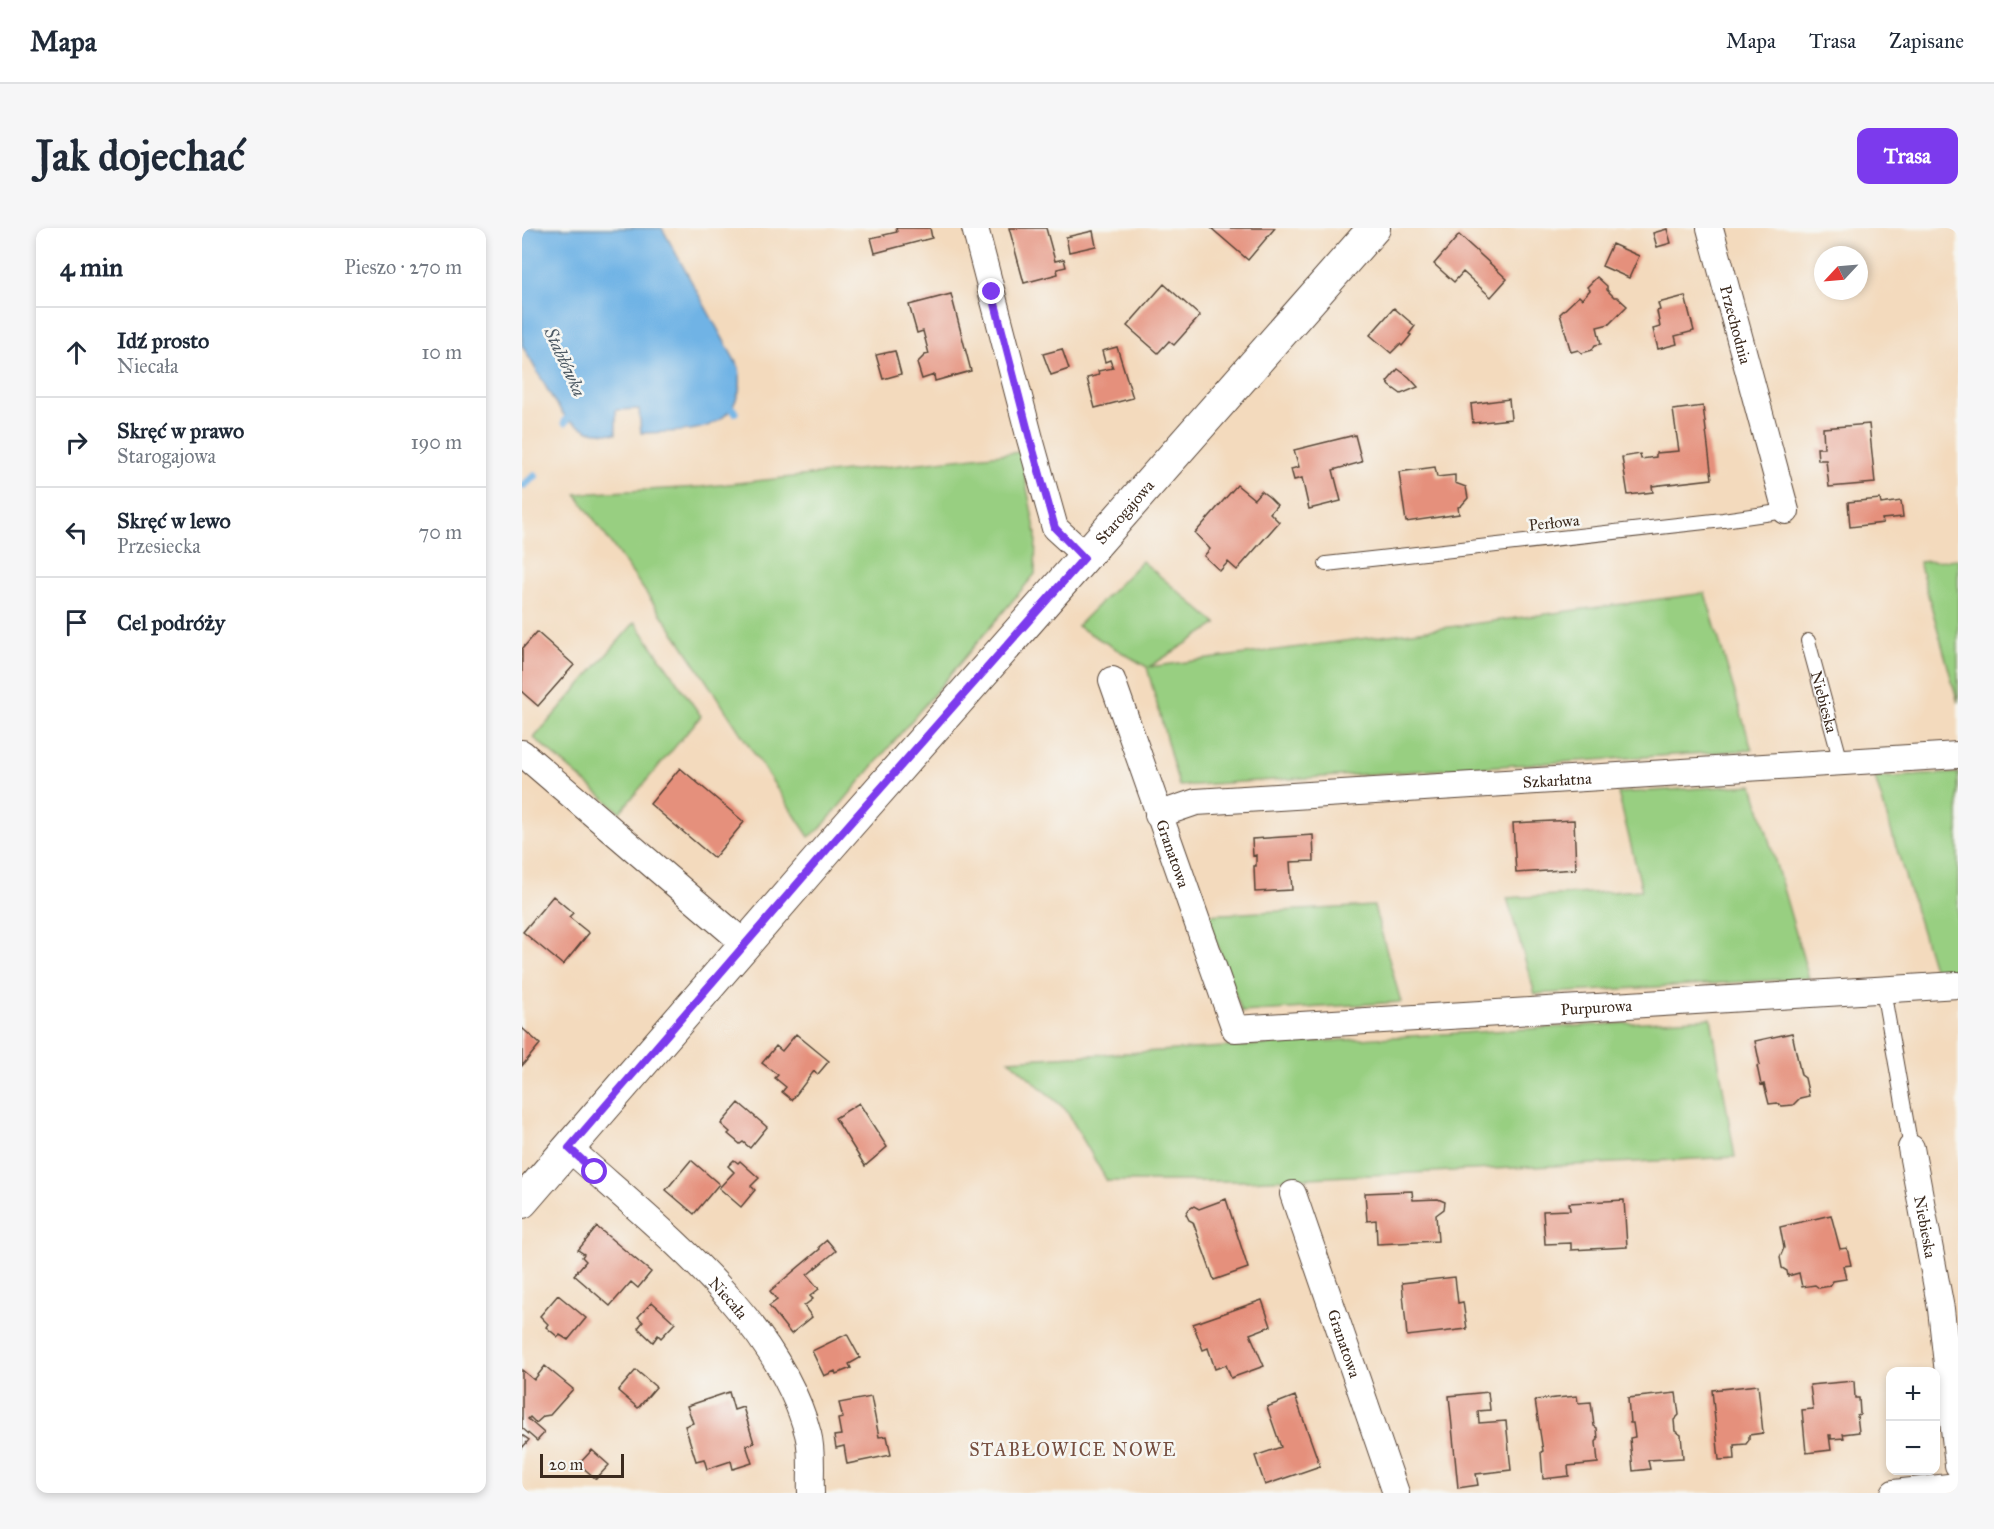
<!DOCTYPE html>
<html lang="pl">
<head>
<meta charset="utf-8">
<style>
	body { margin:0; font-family:"IM FELL Great Primer",serif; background:#f6f6f7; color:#1f2937 }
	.controls { position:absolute; right:18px; bottom:18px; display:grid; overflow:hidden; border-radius:12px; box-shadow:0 3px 9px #0003 }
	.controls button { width:54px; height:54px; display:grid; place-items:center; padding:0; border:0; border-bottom:2px solid #e0e1e3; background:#fff; color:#1f2937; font:30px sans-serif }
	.compass { position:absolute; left:1292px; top:18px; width:54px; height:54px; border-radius:50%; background:#fff; box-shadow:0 3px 9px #0003; rotate:244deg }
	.scale { position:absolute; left:18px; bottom:15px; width:84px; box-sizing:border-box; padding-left:6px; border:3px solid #3b2a1e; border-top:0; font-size:16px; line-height:21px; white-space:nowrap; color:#3b2a1e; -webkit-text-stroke:4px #f6f6f2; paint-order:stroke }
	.stop { position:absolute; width:18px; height:18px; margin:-14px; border:4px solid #7c3aed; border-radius:50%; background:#fff }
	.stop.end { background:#7c3aed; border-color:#fff; box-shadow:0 2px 6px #0008 }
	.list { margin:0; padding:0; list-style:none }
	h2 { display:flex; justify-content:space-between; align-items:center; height:78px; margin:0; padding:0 24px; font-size:26px }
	h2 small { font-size:20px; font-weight:400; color:#747a83 }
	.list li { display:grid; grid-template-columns:39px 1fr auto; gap:18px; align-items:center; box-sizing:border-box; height:90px; padding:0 24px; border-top:2px solid #e0e1e3 }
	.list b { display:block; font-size:22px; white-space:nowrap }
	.list p { margin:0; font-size:20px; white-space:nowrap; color:#747a83 }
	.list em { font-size:20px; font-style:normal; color:#747a83 }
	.icon { flex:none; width:33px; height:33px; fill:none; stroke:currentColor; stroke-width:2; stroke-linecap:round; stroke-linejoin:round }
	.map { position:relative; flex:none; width:1436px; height:1265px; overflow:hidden; border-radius:12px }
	header { display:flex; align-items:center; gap:36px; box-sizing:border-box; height:84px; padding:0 30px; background:#fff; border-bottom:2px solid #e0e1e3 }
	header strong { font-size:28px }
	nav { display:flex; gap:33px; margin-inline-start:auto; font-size:21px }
	.intro { display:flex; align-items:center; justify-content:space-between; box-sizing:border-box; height:144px; padding:0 36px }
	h1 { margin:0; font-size:42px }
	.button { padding:15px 27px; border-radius:12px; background:#7c3aed; color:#fff; font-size:21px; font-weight:700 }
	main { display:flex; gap:36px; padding:0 36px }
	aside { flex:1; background:#fff; border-radius:12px; box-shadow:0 3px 9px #0003 }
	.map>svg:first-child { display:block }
</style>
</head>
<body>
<header>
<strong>Mapa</strong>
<nav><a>Mapa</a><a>Trasa</a><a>Zapisane</a></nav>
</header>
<div class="intro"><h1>Jak dojechać</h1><a class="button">Trasa</a></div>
<main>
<aside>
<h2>4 min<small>Pieszo · 270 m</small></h2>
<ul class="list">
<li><svg class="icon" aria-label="ahead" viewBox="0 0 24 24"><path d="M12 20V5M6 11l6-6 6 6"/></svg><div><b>Idź prosto</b><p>Niecała</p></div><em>10 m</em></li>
<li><svg class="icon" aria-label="right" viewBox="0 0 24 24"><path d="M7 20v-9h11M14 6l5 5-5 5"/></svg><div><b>Skręć w prawo</b><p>Starogajowa</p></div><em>190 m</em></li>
<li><svg class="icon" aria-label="left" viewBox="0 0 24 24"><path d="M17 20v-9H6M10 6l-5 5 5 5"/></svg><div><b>Skręć w lewo</b><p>Przesiecka</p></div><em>70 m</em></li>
<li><svg class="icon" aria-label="arrive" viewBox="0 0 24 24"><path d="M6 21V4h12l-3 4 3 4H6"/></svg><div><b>Cel podróży</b></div></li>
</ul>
</aside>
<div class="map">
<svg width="1436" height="1265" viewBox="0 0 1436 1265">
	<rect width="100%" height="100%" fill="#f6f6f2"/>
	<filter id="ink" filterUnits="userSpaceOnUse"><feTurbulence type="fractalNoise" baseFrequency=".0167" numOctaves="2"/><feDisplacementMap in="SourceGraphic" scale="12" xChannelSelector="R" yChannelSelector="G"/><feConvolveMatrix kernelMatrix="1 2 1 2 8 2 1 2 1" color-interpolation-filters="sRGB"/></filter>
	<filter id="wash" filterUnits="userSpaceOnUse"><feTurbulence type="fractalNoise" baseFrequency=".008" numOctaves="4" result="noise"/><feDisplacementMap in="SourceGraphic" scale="24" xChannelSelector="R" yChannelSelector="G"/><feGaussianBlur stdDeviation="1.35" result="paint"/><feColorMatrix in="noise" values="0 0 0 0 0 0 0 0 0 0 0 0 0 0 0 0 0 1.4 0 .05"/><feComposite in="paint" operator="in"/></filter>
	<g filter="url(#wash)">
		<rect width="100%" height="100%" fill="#f3dabd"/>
		<!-- green -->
		<path fill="#98cf81" stroke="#6a7c50" stroke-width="1.5" d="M498 224 514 306 513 346 298 601 287 609 156 410 54 266 179 259Z
			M1436 331V475L1397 334Z
			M620 333 695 396 627 439 1183 365 1230 522 657 558 625 439 555 398Z
			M113 394 179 488 98 584 12 510Z
			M1436 545V741L1412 743 1353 550Z
			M1231 557 1287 750 1013 766 985 670 1120 662 1096 565Z
			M852 678 879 774 720 784 684 687Z
			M1189 790 1213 929 724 953H585L544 882 487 832Z"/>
		<!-- water -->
		<path fill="#6fb3e5" stroke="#556e82" stroke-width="1.5" d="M0 0H140L217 140C219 152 219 161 214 172 198 208 153 203 119 205L117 181 94 182V206L67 203 45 191 32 173 0 117Z"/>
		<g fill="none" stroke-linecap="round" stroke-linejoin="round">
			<!-- stream -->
			<path stroke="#6fb3e5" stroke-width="8" d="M210 181 213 184
				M43 194 45 191
				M2 257 13 248"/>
		</g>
		<g id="blocks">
			<!-- building -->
			<path fill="#e5907b" d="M374 0H408L410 10 353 25 349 10 375 4Z
				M487 0H524L533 33 542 31 544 39 535 41 536 46 502 55Z
				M689 0H753L726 32Z
				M1145 1 1149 15 1135 19 1131 5Z
				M571 3 574 18 547 24 544 9Z
				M937 7 985 51 969 69 941 44 932 54 912 36Z
				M1090 16 1117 28 1107 50 1080 38Z
				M1075 49 1085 58V62L1092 69H1095L1105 78 1087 96 1075 99 1079 116 1073 117 1070 122 1060 125 1056 122 1049 124 1038 86 1057 68 1060 71 1068 62 1065 59Z
				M642 56 678 88 652 117 647 113 636 125 605 98Z
				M429 66 449 143 413 153 412 147 400 151 395 135 403 127 407 126 401 103 395 105 387 77Z
				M1163 68 1172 103 1153 108 1155 116 1136 121 1131 101 1138 99 1135 83 1138 82 1136 75Z
				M872 80 893 98 887 106 889 107 880 118 878 116 869 125 848 107Z
				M595 119 611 170 573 180 565 150 577 147 576 143 591 140 588 132 583 134 580 123Z
				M540 121 547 141 529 147 521 126Z
				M373 123 379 146 361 151 354 127Z
				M876 141 887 149 896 159 879 166 868 158 865 154Z
				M987 171 989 191 951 195 949 176Z
				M1181 178 1190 251 1130 258 1131 264 1106 267 1100 229 1118 226 1119 231 1134 229V225L1157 223 1151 182Z
				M1347 196 1353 255 1307 259 1304 232H1296L1295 220H1302L1301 200Z
				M833 207 840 234 811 242 819 273 787 281 780 250 772 252 769 241 777 239 772 222Z
				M913 239 915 249 933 247V255L944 259 946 270 939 278 936 279 937 286 884 294 877 244Z
				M715 257 732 271 739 263 747 269 755 277 748 285 757 294 715 342 706 334 698 343 682 328 688 321 673 305Z
				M1358 271 1359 276 1379 273 1381 289 1360 291 1361 295 1328 299 1326 274Z
				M15 404 52 437 16 478 0 464V421Z
				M158 540 222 594 192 630 128 576Z
				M1052 592 1054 641 994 645 991 595Z
				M791 607 792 633 768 634 770 662 733 664 732 638H734V627L731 628 730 611Z
				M31 668 51 685 47 689 67 705 41 737 1 704Z
				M0 800 18 816 0 838Z
				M1270 805 1279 847 1283 850 1287 868 1278 870 1271 877 1260 878 1255 875 1247 876 1242 856 1239 857 1235 838 1238 837 1233 813Z
				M274 806 307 833 296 846 292 843 270 872 260 864 264 859 253 850 256 847 240 835 254 818 260 823Z
				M217 875 245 899 228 920 221 914 218 916 206 906 208 904 199 896Z
				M337 875 365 919 343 938 313 890Z
				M169 932 197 956 172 986 144 962Z
				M212 932 216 935 218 933 237 950 229 958 233 962 219 979 197 960 212 944 206 938Z
				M890 963 891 972 916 971 923 974 922 981 914 987 916 1013 855 1016 854 992 845 993 843 965Z
				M704 971 726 1040 692 1052 671 994 667 992 664 986 667 981 672 978 677 981Z
				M1102 972 1105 1019 1049 1022V1015L1023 1016 1021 983 1048 982 1047 975Z
				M1309 987 1318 1021 1325 1020 1329 1037 1321 1038 1324 1051 1311 1053 1308 1058 1297 1060 1293 1057 1280 1059 1277 1045 1266 1048 1265 1043 1260 1040 1258 1029 1262 1020 1258 999Z
				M75 999 129 1044 116 1060 109 1054 88 1078 52 1047 64 1033 60 1029 62 1026 56 1022Z
				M305 1012 314 1023 285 1047 297 1061 288 1068 291 1071 282 1078 290 1089 269 1106 247 1078 255 1072 248 1063 298 1021 297 1019Z
				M933 1049 936 1075 941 1074 945 1101 885 1108 880 1055Z
				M36 1067 64 1090 46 1112 38 1107 36 1109 24 1099 26 1096 18 1088Z
				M740 1072 749 1098 728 1106 742 1138 709 1150 704 1137 693 1141 686 1120 681 1122 671 1096Z
				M130 1074 153 1095 139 1110 136 1107 131 1114 116 1100 121 1094 116 1089Z
				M325 1106 338 1130 327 1136 329 1140 314 1146 313 1143 302 1148 290 1123Z
				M23 1138 51 1161 28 1187 22 1188 14 1195 8 1189 6 1191 22 1205 15 1213 0 1200V1142L12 1152Z
				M114 1142 134 1159 116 1180 96 1163Z
				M1332 1153 1333 1170H1337L1338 1186 1335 1187 1337 1204 1321 1206 1322 1210 1309 1211V1207H1307L1309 1222 1284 1225 1280 1182 1291 1181 1288 1157Z
				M1236 1157 1241 1205 1227 1207V1212L1224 1216 1212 1217 1213 1231 1197 1232 1190 1162Z
				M207 1164 212 1182 221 1179 232 1215 224 1217 230 1235 211 1241 209 1233 185 1241 182 1231 174 1233 163 1198 171 1195 165 1178Z
				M966 1164 968 1182 956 1183 957 1195 984 1193 989 1242 954 1246 956 1257 936 1260 927 1168Z
				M1154 1165 1157 1187 1152 1192 1153 1203 1159 1207 1161 1230 1126 1232 1128 1241 1111 1243 1108 1210 1113 1209 1111 1195H1108L1106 1170Z
				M773 1168 798 1238 743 1257 733 1228 759 1219 745 1179Z
				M1055 1168 1056 1175 1069 1174 1072 1198 1075 1200 1076 1211 1074 1214 1076 1235 1046 1238 1047 1248 1021 1251 1019 1224 1021 1223 1013 1172Z
				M349 1169 357 1209 365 1208 369 1227 325 1236 322 1218 314 1220 312 1208 319 1207 316 1191 321 1190 317 1175Z
				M0 1207 7 1212 0 1220Z
				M70 1222 87 1237 74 1251 57 1236Z"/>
		</g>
	</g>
	<g filter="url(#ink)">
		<use href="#blocks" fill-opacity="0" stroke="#574436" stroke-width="1.5"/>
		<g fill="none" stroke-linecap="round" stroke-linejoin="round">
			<!-- service casing -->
			<g stroke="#574436" stroke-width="16">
				<g id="service">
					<path d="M804 336 1201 292 1264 283"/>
					<path id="s1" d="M1286 413 1319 534"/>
					<path d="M1361 762 1389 920"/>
				</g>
			</g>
			<!-- minor casing -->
			<g stroke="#574436" stroke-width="28">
				<g id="minor">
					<path d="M453 0 508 211 533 300 556 321 562 330"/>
					<path id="s2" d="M1188 0 1264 283"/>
					<path id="s3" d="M590 452 713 801 1436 757"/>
					<path d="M0 525 223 716"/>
					<path id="s4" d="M636 587 674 574 1436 527"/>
					<path id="s5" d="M47 920C133 998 256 1090 286 1206 291 1224 288 1246 289 1265"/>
					<path id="s6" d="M1389 920 1419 1081 1436 1237"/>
					<path id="s7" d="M771 966 874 1265"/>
					<path d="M1372 1265 1436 1258"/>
				</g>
			</g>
			<!-- tertiary casing -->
			<g stroke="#574436" stroke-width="34">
				<g id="tertiary">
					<path id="s8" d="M0 974 308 618 852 0"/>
				</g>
			</g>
			<!-- service -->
			<use href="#service" stroke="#fff" stroke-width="14"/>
			<!-- minor -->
			<use href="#minor" stroke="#fff" stroke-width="26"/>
			<!-- tertiary -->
			<use href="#tertiary" stroke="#fff" stroke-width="32"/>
		</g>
	</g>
	<g fill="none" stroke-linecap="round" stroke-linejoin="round" filter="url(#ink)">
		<!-- route -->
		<path stroke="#7c3aed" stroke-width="8" d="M73 944 47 920 308 618 562 330 533 300 508 211 470 64"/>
	</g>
	<g text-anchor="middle" stroke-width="5" stroke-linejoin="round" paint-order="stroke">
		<!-- street labels -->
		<g font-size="16" fill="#3b2a1e" stroke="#f6f6f2">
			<text dy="6" stroke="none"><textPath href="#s2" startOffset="100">Przechodnia</textPath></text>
			<text dy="6" stroke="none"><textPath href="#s8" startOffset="916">Starogajowa</textPath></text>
			<text transform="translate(1032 294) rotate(-6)" y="6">Perłowa</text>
			<text dy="6" stroke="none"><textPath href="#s1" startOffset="63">Niebieska</textPath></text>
			<text dy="6" stroke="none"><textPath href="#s4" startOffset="402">Szkarłatna</textPath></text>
			<text dy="6" stroke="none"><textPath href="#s3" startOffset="184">Granatowa</textPath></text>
			<text dy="6" stroke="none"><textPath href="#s3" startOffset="732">Purpurowa</textPath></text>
			<text dy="6" stroke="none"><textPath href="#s6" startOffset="80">Niebieska</textPath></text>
			<text dy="6" stroke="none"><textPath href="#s5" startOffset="219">Niecała</textPath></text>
			<text dy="6" stroke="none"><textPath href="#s7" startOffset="158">Granatowa</textPath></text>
		</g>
		<!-- water labels -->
		<g font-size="18" font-style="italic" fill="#4d5a64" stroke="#f6f6f2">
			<text transform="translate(43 134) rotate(65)" y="6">Stabłówka</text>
		</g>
		<!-- neighbourhood labels -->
		<g font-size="18" letter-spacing="1.5" fill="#764e3f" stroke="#f6f6f2">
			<text x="551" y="1228">STABŁOWICE NOWE</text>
		</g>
	</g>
</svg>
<div class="controls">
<button>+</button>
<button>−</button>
</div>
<svg class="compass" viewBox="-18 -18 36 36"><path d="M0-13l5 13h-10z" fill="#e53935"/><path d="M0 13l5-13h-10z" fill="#747a83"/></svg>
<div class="scale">20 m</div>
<div class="stop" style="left:73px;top:944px"></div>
<div class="stop end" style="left:470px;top:64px"></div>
</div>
</main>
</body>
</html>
